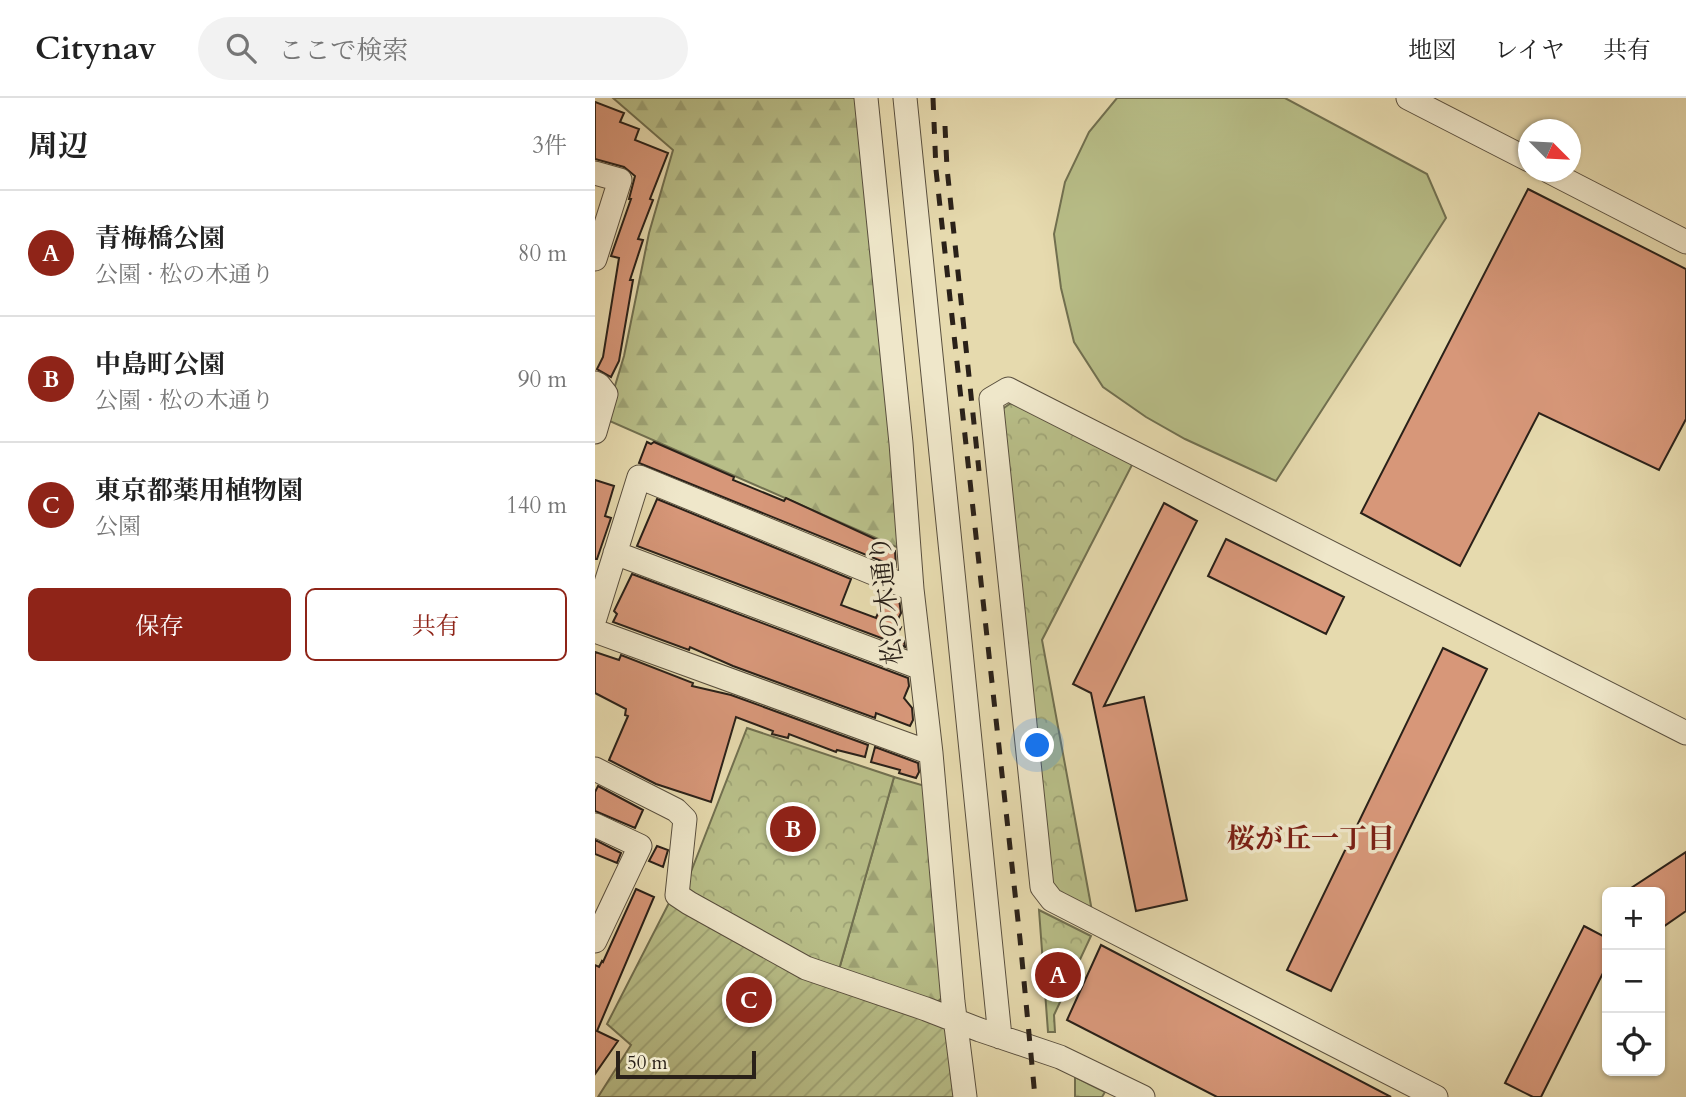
<!DOCTYPE html>
<html lang="ja">
<head>
<meta charset="utf-8">
<style>
	body { margin:0; font-family:Cardo,"Noto Serif JP",serif; background:#f2f2f2; color:#222 }
	.controls { position:absolute; right:21px; bottom:21px; display:grid; overflow:hidden; border-radius:10px; box-shadow:0 2px 5px #0004 }
	.controls button { width:63px; height:63px; display:grid; place-items:center; padding:0; border:0; border-bottom:2px solid #e0e0e0; background:#fff; color:#222; font:35px sans-serif }
	.compass { position:absolute; left:923px; top:21px; width:63px; height:63px; border-radius:50%; background:#fff; box-shadow:0 2px 5px #0004; rotate:114deg }
	.scale { position:absolute; left:21px; bottom:18px; width:140px; box-sizing:border-box; padding-left:7px; border:4px solid #2a2119; border-top:0; font-size:19px; line-height:24px; white-space:nowrap; color:#2a2119; -webkit-text-stroke:5px #efe7ca; paint-order:stroke }
	.you { position:absolute; left:443px; top:648px; width:24px; height:24px; margin:-18px; border:5px solid #fff; border-radius:50%; background:#1a73e8; box-shadow:0 0 0 10px #1a73e833 }
	.badge { display:grid; place-items:center; width:46px; height:46px; border-radius:50%; background:#8f2418; color:#fff; font-size:23px; font-weight:700 }
	.pin { position:absolute; translate:-50% -50%; border:4px solid #fff; box-shadow:0 2px 7px #0006 }
	.list { margin:0; padding:0; list-style:none }
	h2 { display:flex; justify-content:space-between; align-items:center; height:91px; margin:0; padding:0 28px; font-size:30px }
	h2 small { font-size:23px; font-weight:400; color:#767676 }
	.list li { display:grid; grid-template-columns:46px 1fr auto; gap:21px; align-items:center; box-sizing:border-box; height:126px; padding:0 28px; border-top:2px solid #e0e0e0 }
	.list b { display:block; font-size:26px; white-space:nowrap }
	.list p { margin:0; font-size:23px; white-space:nowrap; color:#767676 }
	.list em { font-size:23px; font-style:normal; color:#767676 }
	.actions { display:flex; gap:14px; padding:21px 28px }
	.actions a { flex:1; padding:16px 0; border:2px solid #8f2418; border-radius:10px; text-align:center; font-size:24px; color:#8f2418 }
	.actions .main { background:#8f2418; color:#fff }
	.icon { flex:none; width:38px; height:38px; fill:none; stroke:currentColor; stroke-width:2; stroke-linecap:round; stroke-linejoin:round }
	.map { position:relative; flex:none; width:1091px; height:999px; overflow:hidden }
	header { display:flex; align-items:center; gap:42px; box-sizing:border-box; height:98px; padding:0 35px; background:#fff; border-bottom:2px solid #e0e0e0 }
	header strong { font-size:33px }
	nav { display:flex; gap:38px; margin-inline-start:auto; font-size:24px }
	.search { width:490px; height:63px; background:#f2f2f2; display:flex; align-items:center; gap:18px; box-sizing:border-box; padding:0 24px; border-radius:38px; color:#767676; font-size:26px }
	main { display:flex }
	aside { flex:1; background:#fff }
	.map>svg:first-child { display:block }
</style>
</head>
<body>
<header>
<strong>Citynav</strong>
<div class="search"><svg class="icon" aria-label="search" viewBox="0 0 24 24"><circle cx="10" cy="10" r="6"/><path d="M15 15l6 6"/></svg>ここで検索</div>
<nav><a>地図</a><a>レイヤ</a><a>共有</a></nav>
</header>
<main>
<aside>
<h2>周辺<small>3件</small></h2>
<ul class="list">
<li><span class="badge">A</span><div><b>青梅橋公園</b><p>公園 · 松の木通り</p></div><em>80 m</em></li>
<li><span class="badge">B</span><div><b>中島町公園</b><p>公園 · 松の木通り</p></div><em>90 m</em></li>
<li><span class="badge">C</span><div><b>東京都薬用植物園</b><p>公園</p></div><em>140 m</em></li>
</ul>
<div class="actions"><a class="main">保存</a><a>共有</a></div>
</aside>
<div class="map">
<svg width="1091" height="999" viewBox="0 0 1091 999">
	<defs>
		<pattern id="forest-firs" width="22" height="20" patternUnits="userSpaceOnUse" patternTransform="scale(1.75)"><rect width="22" height="20" fill="#b8be88"/><path d="M5 1l3.5 6h-7zM16 11l3.5 6h-7z" fill="#9ea375"/></pattern>
		<pattern id="park-crowns" width="20" height="18" patternUnits="userSpaceOnUse" patternTransform="scale(1.75)"><rect width="20" height="18" fill="#b8be88"/><path d="M2 6a3 3 0 1 1 6 0M12 15a3 3 0 1 1 6 0" fill="none" stroke="#9ea375"/></pattern>
		<pattern id="garden-furrows" width="10" height="10" patternUnits="userSpaceOnUse" patternTransform="scale(1.75)"><rect width="10" height="10" fill="#b8be88"/><path d="M-1 1l2-2M0 10L10 0M9 11l2-2" fill="none" stroke="#9ea375"/></pattern>
	</defs>
	<rect width="100%" height="100%" fill="#e6daae"/>
	<filter id="stains"><feTurbulence type="fractalNoise" baseFrequency=".00286" numOctaves="4"/><feColorMatrix values="0 0 0 0 .2 0 0 0 0 .09 0 0 0 0 .02 0 0 0 .5 -.17"/></filter>
	<radialGradient id="worn" r=".72"><stop offset=".6" stop-color="#630" stop-opacity="0"/><stop offset="1" stop-color="#630" stop-opacity=".3"/></radialGradient>
	<!-- forest -->
	<path fill="url(#forest-firs)" stroke="#717050" stroke-width="2" d="M18 0H261L306 451 10 321 29 258 54 135 78 52Z
		M299 679 330 688 349 898 340 906 243 875Z"/>
	<!-- park -->
	<path fill="url(#park-crowns)" stroke="#717050" stroke-width="2" d="M419 303 538 365 447 542 497 813 463 795 455 785 406 312Z
		M152 630 299 679 243 875 95 799 92 784Z
		M444 812 496 838 459 917 460 934H453Z
		M480 979 510 994 507 999H480Z"/>
	<!-- garden -->
	<path fill="url(#garden-furrows)" stroke="#717050" stroke-width="2" d="M76 801 358 926 363 999H3L36 947 12 926Z"/>
	<!-- pitch -->
	<path fill="#b8be88" stroke="#717050" stroke-width="2" d="M522 0H690L832 76 851 120 681 383 590 341 551 319 508 289 479 244 466 190 459 136 470 84 494 34Z"/>
	<!-- building -->
	<path fill="#d79779" stroke="#2a2119" stroke-width="2" d="M0 4 29 15 25 24 44 31 40 42 73 55 55 101 58 102 43 141 48 142 35 182H38L24 263 16 279 2 271 8 259 24 160 16 158 36 101H34L40 78 29 69 0 61Z
		M933 91 1091 171V321L1064 372 944 315 865 468 766 415Z
		M52 344 56 346 59 344 139 379 138 382 189 403 191 400 295 448 294 450 300 453 301 469 44 365Z
		M0 382 19 388 10 418 16 420 2 461H0Z
		M62 401 256 481 246 507 281 520 291 496 304 501 306 515 300 527 306 529 301 539 309 543 310 549 42 448Z
		M569 405 602 423 509 608 549 599 592 802 541 813 496 595 478 586Z
		M631 441 749 499 731 536 613 478Z
		M37 476 313 580 314 588 309 600 317 610 318 622 315 628 281 615 280 620 138 568 95 549 94 552 18 524 22 516 19 513Z
		M848 550 892 571 736 893 692 872Z
		M0 554 24 562 26 557 98 585 97 588 136 597 273 647 270 659 242 652 241 654 194 636 193 640 177 636 178 633 141 619 116 704 61 686 14 662 33 618 30 617 31 611 0 595Z
		M280 649 323 665 324 674 321 680 304 675 305 672 276 664Z
		M3 688 48 712 40 730 0 713V694Z
		M0 742 26 755 22 765 0 756Z
		M62 748 73 752 68 769 54 763Z
		M1091 754V813L1065 831V794H1030Z
		M41 791 59 799 2 933 23 943 0 976V867L4 869 7 863 8 864Z
		M989 828 1012 840V867L946 999H938L910 985Z
		M506 847 796 999H622L472 922Z"/>
	<g fill="none" stroke-linecap="round" stroke-linejoin="round">
		<!-- minor casing -->
		<g stroke="#594f3e" stroke-width="25">
			<path id="minor" d="M271 0 306 345 317 491 336 655 358 904 370 999
				M310 0 405 939
				M813 0 934 62
				M955 74 1091 144
				M0 75 25 82 0 161
				M0 285 4 287 11 296 0 334
				M20 455 326 570
				M0 520 44 379 317 491
				M0 533 336 655
				M0 671 81 712 90 721 82 797 94 805 211 870 331 911 385 932 465 959 548 999
				M0 727 45 748 0 843
				M841 999 457 802 447 789 396 301 413 291 1091 635"/>
		</g>
		<!-- minor -->
		<use href="#minor" stroke="#efe7ca" stroke-width="23"/>
		<!-- rail -->
		<path stroke="#2a2119" stroke-width="5" stroke-dasharray="12 12" stroke-linecap="butt" d="M338 0 341 72 425 841 440 999
			M350 28 352 70 384 373"/>
	</g>
	<g text-anchor="middle" stroke-width="7" stroke-linejoin="round" paint-order="stroke">
		<!-- street labels -->
		<g font-size="26" fill="#2a2119" stroke="#efe7ca">
			<text transform="translate(291 502) rotate(-96)" y="9">松の木通り</text>
		</g>
		<!-- neighbourhood labels -->
		<g font-size="28" font-weight="bold" fill="#7a1f14" stroke="#efe7ca">
			<text x="716" y="750">桜が丘一丁目</text>
		</g>
	</g>
	<rect width="100%" height="100%" filter="url(#stains)"/>
	<rect width="100%" height="100%" fill="url(#worn)"/>
</svg>
<div class="controls">
<button>+</button>
<button>−</button>
<button><svg class="icon" aria-label="locate" viewBox="0 0 24 24"><circle cx="12" cy="12" r="6"/><path d="M12 2v4M12 18v4M2 12h4M18 12h4"/></svg></button>
</div>
<svg class="compass" viewBox="-18 -18 36 36"><path d="M0-13l5 13h-10z" fill="#e53935"/><path d="M0 13l5-13h-10z" fill="#767676"/></svg>
<div class="scale">50 m</div>
<div class="you"></div>
<div class="pin badge" style="left:463px;top:877px">A</div>
<div class="pin badge" style="left:198px;top:731px">B</div>
<div class="pin badge" style="left:154px;top:902px">C</div>
</div>
</main>
</body>
</html>
